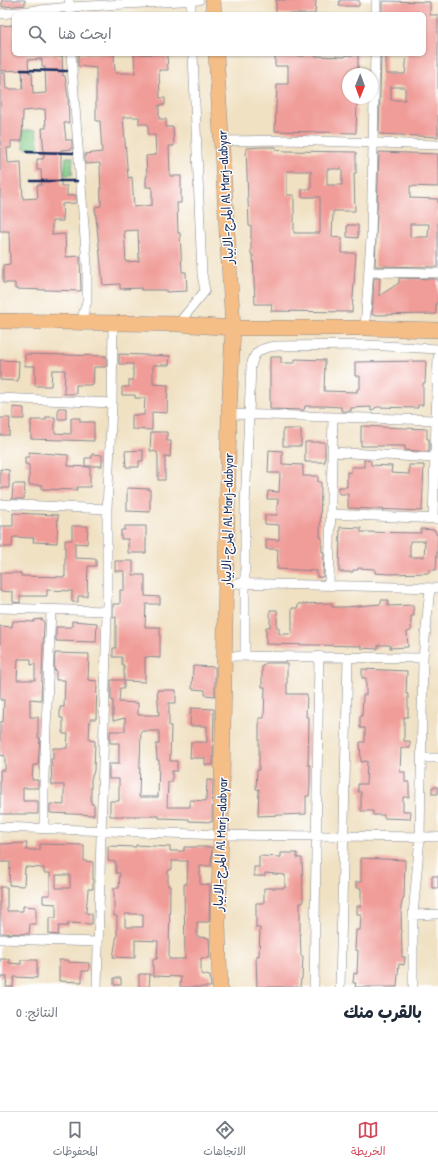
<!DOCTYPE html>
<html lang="ar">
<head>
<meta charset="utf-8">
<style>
	body { margin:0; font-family:"Patrick Hand","Playpen Sans Arabic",sans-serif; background:#f6f6f7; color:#1f2937; direction:rtl }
	.compass { position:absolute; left:342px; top:68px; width:36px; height:36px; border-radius:50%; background:#fff; box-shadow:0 1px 3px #0004; rotate:181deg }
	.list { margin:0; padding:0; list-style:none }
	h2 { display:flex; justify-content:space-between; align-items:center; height:52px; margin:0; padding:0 16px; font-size:17px }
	h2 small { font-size:13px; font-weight:400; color:#747a83 }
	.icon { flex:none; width:22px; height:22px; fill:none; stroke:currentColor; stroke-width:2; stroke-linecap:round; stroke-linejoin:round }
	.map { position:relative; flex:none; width:438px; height:987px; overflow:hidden; direction:ltr }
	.search { position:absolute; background:#fff; box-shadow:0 1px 3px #0004; left:12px; right:12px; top:12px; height:44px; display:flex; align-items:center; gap:10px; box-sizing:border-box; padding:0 14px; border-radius:6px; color:#747a83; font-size:15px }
	.sheet { height:124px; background:#fff }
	nav { display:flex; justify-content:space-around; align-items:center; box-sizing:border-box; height:56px; border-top:1px solid #e0e1e3; background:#fff; font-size:11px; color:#747a83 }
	nav a { display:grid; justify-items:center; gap:2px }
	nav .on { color:#d1495b }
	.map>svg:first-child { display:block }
</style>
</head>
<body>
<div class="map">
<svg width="438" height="987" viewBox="0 0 438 987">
	<rect width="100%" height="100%" fill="#fff"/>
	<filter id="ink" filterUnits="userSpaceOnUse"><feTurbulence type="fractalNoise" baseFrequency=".025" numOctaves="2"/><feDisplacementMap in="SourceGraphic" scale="8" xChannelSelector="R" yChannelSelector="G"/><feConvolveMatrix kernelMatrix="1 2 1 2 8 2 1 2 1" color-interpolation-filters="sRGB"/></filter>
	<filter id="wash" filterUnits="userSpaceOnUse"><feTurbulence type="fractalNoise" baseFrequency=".012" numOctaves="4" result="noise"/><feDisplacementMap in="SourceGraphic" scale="16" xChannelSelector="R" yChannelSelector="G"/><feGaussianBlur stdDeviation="0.9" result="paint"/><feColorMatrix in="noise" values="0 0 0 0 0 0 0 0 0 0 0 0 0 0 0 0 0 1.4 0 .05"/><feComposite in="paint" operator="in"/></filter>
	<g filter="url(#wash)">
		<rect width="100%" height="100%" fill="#f0e1c3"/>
		<!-- green -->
		<path fill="#83ca86" stroke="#4f7c72" d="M22 130H36L39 149 24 148Z
			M66 157H73L72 175H64Z"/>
		<g id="blocks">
			<!-- building -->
			<path fill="#f09c98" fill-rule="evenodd" d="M2 0H25V5L2 7Z
				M276 0H316L315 14H276Z
				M340 0H359V6H339Z
				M382 1 430 2V15H438V137L379 134 381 54H386V74H405L407 54H424V14L382 13ZM391 87H405V100H391Z
				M14 25V54H57L58 57 62 56 63 76H65L68 97 69 123H64L66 140H72V149L61 150V186H67V196L76 195V203L62 204 63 221H52V235L65 234 66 257 80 256 81 291 15 289V283H3V265L10 264V262L9 231H0V73H5L6 89H23L22 70 0 71V26ZM42 59V67H45L46 93 33 94 32 73H29L28 60ZM45 109 46 128H42L44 156 43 159H37V170H41L42 185H37L38 198 23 199 21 162 8 163 7 148H11V141H22L23 111Z
				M78 54H114L115 73H135L134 54H167L168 70H159L160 98H165V105H159V119H166V127H173L174 146H169L170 176H181V203H177L178 233H180L182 272H186L187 291 166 292V290H141V288L120 289V284L103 285 95 207 101 206 100 163 85 164V154L102 152 100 121H96V68L78 66ZM123 117H139V124H148V135H155L156 155 146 156 147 177H146V187H152V205L134 207 132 177 128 178ZM138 230 139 261 126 262 124 231Z
				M275 54 304 56V54H315V56L345 57V55H358V74H348V98H357L356 133 275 131 277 84H288V66H275Z
				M263 147H276V150L286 151 356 152V173H354L355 211H333L332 237 342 238V253H356L352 312 271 311 272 304H255L253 255H251V226H249L246 148ZM327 169H342V185H327ZM287 171H311V189H302V197H320V233H294V195H287Z
				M379 152 438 154V187L410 186V198L438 199V267L375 266ZM410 224H429L428 237H410Z
				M347 225H358V238L347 237Z
				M374 278H380L379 296 399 283V278L438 279V303H436V314L372 315Z
				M25 354 106 356V367H94L93 385H76V394H64L65 370H52L51 386H35V366H25Z
				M119 354 170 356 169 365H153V384L168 385 167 413 152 412V430L132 429V415H144L145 398H135V395H122V387H129V380H133V364H119Z
				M270 357H281V363H295V359L325 360 324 391 357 392V389H360V376H355V362L426 361 425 383H423V405H418V408L377 407 371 411V407L351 408V411H341V407L324 406H305L304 410 270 409Z
				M0 360 19 361 18 381 0 380Z
				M13 407 24 408V419H13Z
				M58 408H66V419H58Z
				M46 417H55V433L71 434V418H80V422H94V441L31 439V420H46Z
				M0 418H10L9 435H0Z
				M361 426 427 429V439H429V452L405 450V446H361Z
				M283 429H301V446H283Z
				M151 432H167V441H171L170 457 165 456V480H158V456L157 452 150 451Z
				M305 442H325V462H305Z
				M143 450V461H139V467H126L125 451Z
				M269 450 282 451V464L303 465V476H318V482H321L320 537H322V552H324L323 577H317V571L277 569 278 549H266V539L279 540V525L265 524V515H277L278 499H267L268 491 279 492 280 473H268Z
				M29 452 68 455V466L90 467V487H77V490L42 489V485H29V465L25 464V457H29Z
				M92 454 102 455V466H85V458H92Z
				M364 460 371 461V465L392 466 391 473 409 474V465H424L422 511 348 508V494H339V487H347V472L351 473V467H364Z
				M0 469 9 470V488H0Z
				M13 484H25L24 499H12Z
				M127 488 150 489V512L127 511Z
				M13 513 58 515 57 543 33 542 34 538 13 537 12 547H0V526H13Z
				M72 526H88L87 544 75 543V558L96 559V566H88L87 596H78V602H72V591L47 590V596H20V603L13 602V592L0 591V573H21V576L65 577V540H72Z
				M125 526H146V553H128V539H121V530H125Z
				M340 527 361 528V532L421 533V529L435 530 436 534 438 535 436 570H429V573L389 574 375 573V569L358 568V570H353V572H339ZM410 541H425L424 557H410Z
				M115 561H133V575H145V596L160 597V604H146L145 627H160V658L145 657V682L124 681V688H120L119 702 138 703V715H159L157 690H176V703H169V726H171L170 761H177V771H172V782H168L167 807H190V800L206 801 207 780H213L212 822 189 821V819L159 818V816H110V801H119V779H109V764H119V743H110V731H125V718L113 721V700H111V680H124V665H122V657H113V648H116V617H113V604H120V590H124V571H115ZM141 731H159V744H156L157 760H159L158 797H139Z
				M381 600H388V606L413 605 414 616H411V631L407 632 408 647 390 648V645H378V649L361 648V646L266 644V627H270V610H277V628H279V634H292V608H298V604L332 603V607H346L381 604Z
				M42 619 44 622 41 700 30 699V717H38V738H40L38 765H33L32 780H38V788H23V801H38V814H0V770H5V756L0 755V722H3L4 700H0V626L12 627 13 621 34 622V620ZM18 659H31V665L35 664V680H17Z
				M72 621 97 623 96 642 56 641V627H72Z
				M55 653 89 654 88 680 97 681 96 719H90L89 740 95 741 94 771 91 779V804H94V815L50 813V804L64 805V785H52L51 759H53V748H67L68 734H63V718H60V707H64L65 680H56V670L54 671Z
				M266 663H287V694H307L306 717H309L308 765H310V787L309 796H306V814L258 816 259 789H256L257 770H259V718H264L265 687H262V666Z
				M193 666 215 667V696L205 695V690L192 689Z
				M362 669 407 671 406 694H408V717H404V741H410V748H401L400 772H405V782H409V797H403V811H411L410 819 384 818V815H373V811H361V792H358V784H366L367 761 361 762 360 742H365V728H360V716H362L363 695H366V678H362Z
				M191 708 214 709 213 765H205V758H190L191 742H207V726H190Z
				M432 787H438V794H432Z
				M27 843 26 850H40V844L84 845V861L93 862V889H88L86 913 92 914V924L68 923V926H59L58 935 49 934V918H56V904L43 903V895H50V873H44V868L25 867 24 886 9 885 10 862H0V844ZM56 875H70V888H56Z
				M136 845 170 847V851H184V847H212L211 866H200V884L210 885 209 922H197V937L209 938 210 958H201V974L210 976 211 987H180L181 977 153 976V959H157L158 941 135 940V958L113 957 117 935V916H114V888H119L120 873H116V862L108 861V846L136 847ZM172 861H188L187 884H184L185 959H169L170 886H168V871L172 869ZM125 914H143V927H125Z
				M281 853H297V858H302L303 903H300V931L301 956H303L302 979H301L300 987H257L256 956H259L260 928H256V903H264V888H285V875L265 873V876H254V867H259V856L281 857Z
				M361 858 405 860 404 898H403L401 907 402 957H405L404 965 399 964 397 987H355L356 983H353L354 973 357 974 358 950H355L356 930H360L361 914H357V906H361V888H356V882H361Z
				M432 876H438V888H432Z
				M0 887H7V911H23V906L36 907V924H30L29 934 0 933Z
				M0 959H9V963L21 964V960H37V978L14 977 13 987H6L7 977H0Z
				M59 960H68V962L89 963V971H82V982L59 981Z
				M139 974H150L149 987H139Z
				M114 978H121V985H114Z"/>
		</g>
	</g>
	<g filter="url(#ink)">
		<use href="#blocks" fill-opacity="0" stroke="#868890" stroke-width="1"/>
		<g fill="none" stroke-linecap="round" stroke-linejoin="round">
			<!-- street casing -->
			<g stroke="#868890" stroke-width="10">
				<path id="street" d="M69 0 70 14
					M191 0V14
					M0 14 70 7 199 0
					M376 14V0
					M71 54 87 265V301L81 322
					M222 141 287 140 438 145
					M370 272 438 273
					M178 324 205 291 202 274 193 54
					M365 328 371 238 375 54
					M0 398 112 403
					M229 414 435 420
					M333 452 435 458
					M0 504 107 509
					M332 514 438 519
					M433 519 438 357
					M225 583 438 588
					M329 585 333 417
					M0 608 107 611
					M224 656 423 658
					M245 656V506L251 367C254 351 260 348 276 346L367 345 438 349
					M421 758H438
					M0 827 221 835 438 837
					M44 828V776L51 610
					M413 915 438 914
					M0 939 98 942
					M97 987 107 611V509L112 403 113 324
					M314 987 319 656
					M340 987 348 657
					M413 987V915L420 837 423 658 430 588"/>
			</g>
			<!-- primary casing -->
			<g stroke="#868890" stroke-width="16">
				<path id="primary" d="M213 0 214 14
					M216 54 233 328 229 414 221 835 218 923 220 987
					M0 321 178 324 233 328H365L438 330"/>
			</g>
			<!-- street -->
			<use href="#street" stroke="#fff" stroke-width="9"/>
			<!-- primary -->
			<use href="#primary" stroke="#f6be87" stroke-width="15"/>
			<!-- rail -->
			<path stroke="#1b2f5e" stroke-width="2.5" d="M21 70 67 71
				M27 152 73 153
				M31 181H77"/>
		</g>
	</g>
	<g text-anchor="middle" stroke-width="3" stroke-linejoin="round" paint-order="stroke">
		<!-- street labels -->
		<g font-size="13" fill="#1b2f5e" stroke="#fff">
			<text transform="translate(225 197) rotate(-93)" y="5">المرج-الابيار Al Marj-alabyar</text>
			<text transform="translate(227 520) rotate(-89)" y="5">المرج-الابيار Al Marj-alabyar</text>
			<text transform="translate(220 844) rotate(-88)" y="5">المرج-الابيار Al Marj-alabyar</text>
		</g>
	</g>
</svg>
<svg class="compass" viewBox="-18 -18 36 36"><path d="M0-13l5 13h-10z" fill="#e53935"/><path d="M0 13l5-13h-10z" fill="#747a83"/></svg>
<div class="search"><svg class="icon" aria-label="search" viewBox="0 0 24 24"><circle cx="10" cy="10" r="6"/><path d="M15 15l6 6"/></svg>ابحث هنا</div>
</div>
<section class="sheet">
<h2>بالقرب منك<small>النتائج: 0</small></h2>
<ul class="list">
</ul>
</section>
<nav>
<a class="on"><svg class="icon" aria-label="map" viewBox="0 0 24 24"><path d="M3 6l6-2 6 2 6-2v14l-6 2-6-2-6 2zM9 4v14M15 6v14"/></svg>الخريطة</a>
<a><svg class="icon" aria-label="directions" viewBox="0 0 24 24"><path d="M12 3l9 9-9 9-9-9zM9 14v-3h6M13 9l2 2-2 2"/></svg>الاتجاهات</a>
<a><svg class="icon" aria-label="saved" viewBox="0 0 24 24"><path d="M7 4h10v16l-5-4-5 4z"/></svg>المحفوظات</a>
</nav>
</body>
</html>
